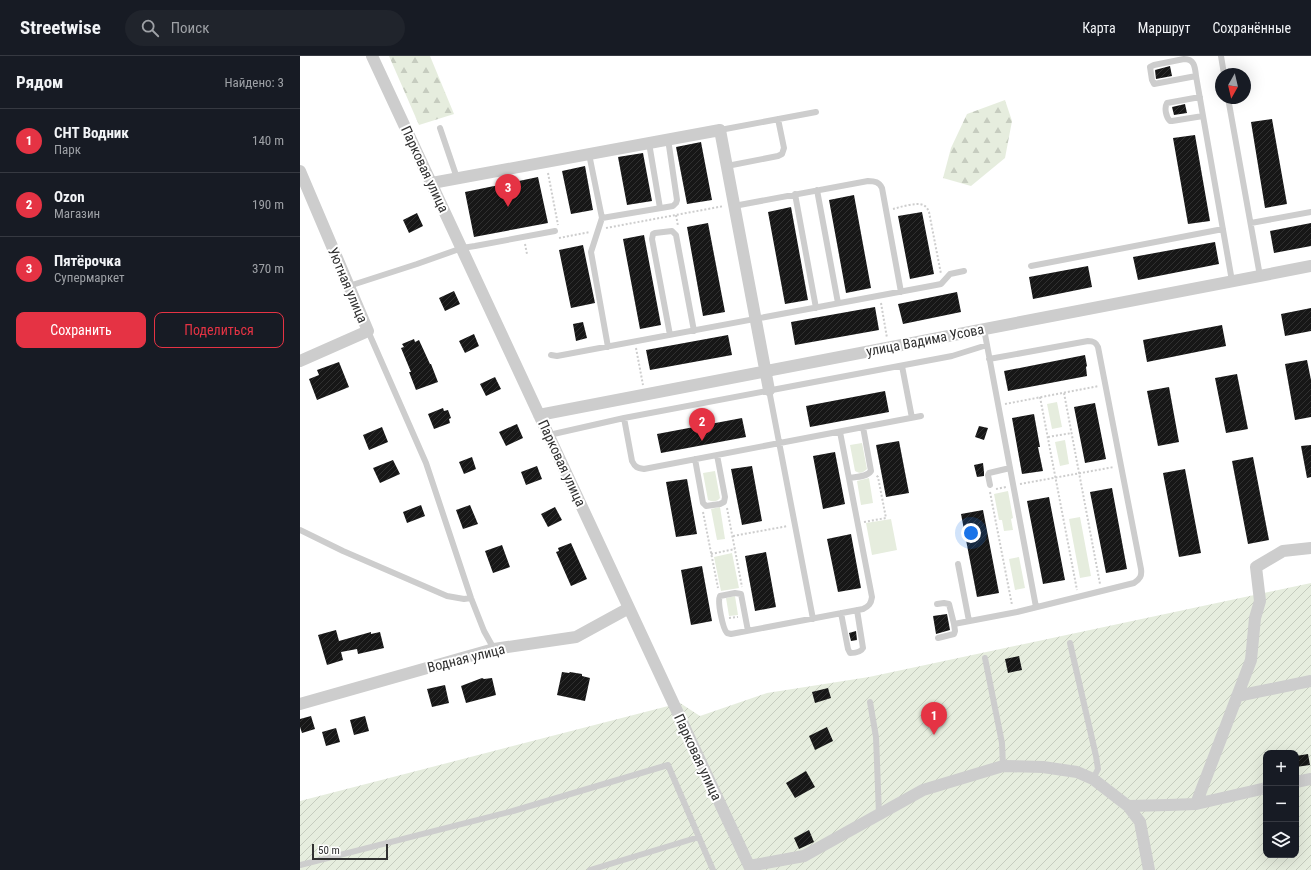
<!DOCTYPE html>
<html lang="ru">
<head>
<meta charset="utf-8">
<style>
	body { margin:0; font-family:"Roboto Condensed",sans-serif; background:#20242c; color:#f1f3f6 }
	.controls { position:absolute; right:12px; bottom:12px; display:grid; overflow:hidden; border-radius:8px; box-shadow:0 4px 16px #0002 }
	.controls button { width:36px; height:36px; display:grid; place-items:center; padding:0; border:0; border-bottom:1px solid #363941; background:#171b24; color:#f1f3f6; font:20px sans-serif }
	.compass { position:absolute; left:915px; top:12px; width:36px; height:36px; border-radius:50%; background:#171b24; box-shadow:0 4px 16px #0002; rotate:188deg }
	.scale { position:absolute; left:12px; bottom:10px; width:76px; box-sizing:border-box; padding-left:4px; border:2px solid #303030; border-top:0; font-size:11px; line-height:14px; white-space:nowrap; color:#303030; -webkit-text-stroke:3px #fff; paint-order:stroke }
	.you { position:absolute; left:671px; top:477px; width:14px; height:14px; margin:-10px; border:3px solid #fff; border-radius:50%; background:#1a73e8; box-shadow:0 0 0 6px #1a73e833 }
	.badge { display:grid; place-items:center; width:26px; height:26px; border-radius:50%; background:#e53344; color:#fff; font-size:13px; font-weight:700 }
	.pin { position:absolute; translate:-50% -33px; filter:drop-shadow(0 1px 2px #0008) }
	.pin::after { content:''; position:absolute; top:21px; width:14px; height:12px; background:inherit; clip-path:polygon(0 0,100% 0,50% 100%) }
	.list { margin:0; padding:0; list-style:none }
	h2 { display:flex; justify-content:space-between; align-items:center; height:52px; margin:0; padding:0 16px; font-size:17px }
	h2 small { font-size:13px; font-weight:400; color:#9ea1a6 }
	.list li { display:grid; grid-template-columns:26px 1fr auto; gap:12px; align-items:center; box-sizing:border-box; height:64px; padding:0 16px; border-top:1px solid #363941 }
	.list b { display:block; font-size:15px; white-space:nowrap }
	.list p { margin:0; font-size:13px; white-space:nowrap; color:#9ea1a6 }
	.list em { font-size:13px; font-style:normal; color:#9ea1a6 }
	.actions { display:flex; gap:8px; padding:12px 16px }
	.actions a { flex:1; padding:9px 0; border:1px solid #e53344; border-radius:8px; text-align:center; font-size:14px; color:#e53344 }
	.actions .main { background:#e53344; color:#fff }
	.icon { flex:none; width:22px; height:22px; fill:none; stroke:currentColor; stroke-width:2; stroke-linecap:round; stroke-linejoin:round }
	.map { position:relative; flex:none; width:1011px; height:814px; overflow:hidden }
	header { display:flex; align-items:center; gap:24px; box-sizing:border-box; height:56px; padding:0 20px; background:#171b24; border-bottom:1px solid #363941 }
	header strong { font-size:19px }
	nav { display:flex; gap:22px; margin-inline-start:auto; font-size:14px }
	.search { width:280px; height:36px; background:#20242c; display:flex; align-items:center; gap:10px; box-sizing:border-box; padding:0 14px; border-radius:22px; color:#9ea1a6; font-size:15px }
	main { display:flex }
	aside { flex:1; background:#171b24 }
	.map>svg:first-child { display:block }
</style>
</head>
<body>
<header>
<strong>Streetwise</strong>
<div class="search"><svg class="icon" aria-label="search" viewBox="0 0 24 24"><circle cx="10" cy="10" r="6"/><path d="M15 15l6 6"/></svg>Поиск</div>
<nav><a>Карта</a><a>Маршрут</a><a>Сохранённые</a></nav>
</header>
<main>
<aside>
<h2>Рядом<small>Найдено: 3</small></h2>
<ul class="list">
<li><span class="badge">1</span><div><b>СНТ Водник</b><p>Парк</p></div><em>140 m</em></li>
<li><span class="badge">2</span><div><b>Ozon</b><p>Магазин</p></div><em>190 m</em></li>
<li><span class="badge">3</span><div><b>Пятёрочка</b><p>Супермаркет</p></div><em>370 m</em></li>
</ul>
<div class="actions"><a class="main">Сохранить</a><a>Поделиться</a></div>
</aside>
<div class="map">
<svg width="1011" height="814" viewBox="0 0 1011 814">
	<defs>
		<pattern id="forest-firs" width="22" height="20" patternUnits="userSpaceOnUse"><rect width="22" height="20" fill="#e6edde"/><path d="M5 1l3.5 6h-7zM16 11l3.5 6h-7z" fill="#c6ccbf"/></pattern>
		<pattern id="garden-furrows" width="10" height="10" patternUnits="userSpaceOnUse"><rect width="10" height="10" fill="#e6edde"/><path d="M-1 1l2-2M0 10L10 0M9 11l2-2" fill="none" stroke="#c6ccbf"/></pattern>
		<pattern id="building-hatch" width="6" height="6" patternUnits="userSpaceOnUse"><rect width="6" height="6" fill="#171717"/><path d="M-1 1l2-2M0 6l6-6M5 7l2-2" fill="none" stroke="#303030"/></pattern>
	</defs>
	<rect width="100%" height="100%" fill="#fff"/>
	<!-- forest -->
	<path fill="url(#forest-firs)" d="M89 0H130L154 58 119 69Z
		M705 44 712 65 705 102 671 130 643 122 651 92 667 58Z"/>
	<!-- park -->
	<path fill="#e6edde" d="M757 346 762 371 752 373 747 348Z
		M765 384 769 408 760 410 755 386Z
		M562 387 567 413C563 417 560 418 555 415L550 389Z
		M415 415 420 442C417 446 413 446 408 444L403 417Z
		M569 422 573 447 561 449 557 425Z
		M708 435 713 462 711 463 713 474 704 475 702 464H699L694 438Z
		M420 451 425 483 417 484 411 453Z
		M780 461 791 520 780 522 769 463Z
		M591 463 597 494 572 499 566 467Z
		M432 497 439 532 421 535 414 501Z
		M719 501 725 532 715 534 709 503Z
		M435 540 438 559 429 560 426 542Z"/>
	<!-- garden -->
	<path fill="url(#garden-furrows)" fill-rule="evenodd" d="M1011 527V814H0V745L380 647 400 660 467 637 569 621ZM966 697H996V799H966Z"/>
	<!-- building -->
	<path fill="url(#building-hatch)" d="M870 10 872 20 856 23 855 14Z
		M885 48 887 57 874 59 872 51Z
		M972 63 987 148 965 152 951 66Z
		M895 79 910 165 888 168 873 82Z
		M401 86 412 144 387 148 376 91Z
		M343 97 352 145 327 149 318 101Z
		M285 110 293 154 271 158 262 115Z
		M238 121 248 167 174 181 165 136Z
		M554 139 571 232 546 237 529 144Z
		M491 151 508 244 485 248 468 156Z
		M622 156 634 218 610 223 598 160Z
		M117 157 123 170 109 177 103 164Z
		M408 167 425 256 403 260 387 171Z
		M1011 167V190L974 197 970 175Z
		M344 179 361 269 340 273 323 183Z
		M915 186 919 208 838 224 833 201Z
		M283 189 295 247 271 252 259 194Z
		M788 210 792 231 733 243 729 221Z
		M154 235 160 248 145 255 139 242Z
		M657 236 661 256 603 268 598 248Z
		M575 251 579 274 495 289 491 266Z
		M1011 252V275L985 280 981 258Z
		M283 266 287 282 276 285 273 268Z
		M922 269 926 290 847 306 843 284Z
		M174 278 179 290 165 297 159 285Z
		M428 279 432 299 350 314 346 294Z
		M114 283 115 286 119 284 130 308H131L138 326 116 334 109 316H111L101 292 104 291 102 288Z
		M785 299 787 310 786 311 787 320 708 335 704 315Z
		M1007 304 1011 324V361L995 364 985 308Z
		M39 306 49 331 17 344 9 323 19 319 17 314Z
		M937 318 948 373 926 377 915 322Z
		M195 321 201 333 186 340 180 328Z
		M869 331 879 386 858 390 847 335Z
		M585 335 589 356 510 371 506 350Z
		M795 347 806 403 785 407 774 351Z
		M143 352 144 355 148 354 151 362 149 363 150 367 134 373 128 358Z
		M734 358 740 391H738L743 415 722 418 712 362Z
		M442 362 446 381 361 397 357 378Z
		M217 368 223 382 206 390 199 376Z
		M679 370 688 372 684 384 675 381Z
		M82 371 88 386 69 394 63 379Z
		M599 385 609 437 586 441 576 389Z
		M1011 389V421L1007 422 1001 390Z
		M535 396 545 448 523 453 513 400Z
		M172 401 176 413 164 418 159 406Z
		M953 401 969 484 948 488 932 405Z
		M93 404 100 418 80 427 73 412Z
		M683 407 684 416V420L677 421 674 409Z
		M237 410 242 423 226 429 221 416Z
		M452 410 462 465 442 469 431 413Z
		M885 413 901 497 879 501 863 417Z
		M387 423 397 478 376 481 366 426Z
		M812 432 827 513 806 517 790 436Z
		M749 441 765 524 743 528 727 445Z
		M121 449 125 460 107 467 103 456Z
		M170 449 178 468 163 473 156 454Z
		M255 451 262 464 248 471 241 458Z
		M683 454 699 537 677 541 661 458Z
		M551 478 561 532 538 536 527 483Z
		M271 487 287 523 271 530 256 496 259 495 258 492Z
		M202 489 210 511 193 517 185 495Z
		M466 496 476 551 455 555 445 500Z
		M402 510 412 565 391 569 381 514Z
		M647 558 650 574 636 578 633 560Z
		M36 574 39 585 71 576V578L80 576 84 592 58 598 57 593 41 596 43 604 27 609 18 579Z
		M556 575 557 584 551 585 549 577Z
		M719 600 722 614 708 617 705 603Z
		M262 616 269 617 270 616 282 618V620L290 622 285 645 257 639Z
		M182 622 184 623 192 622 196 639 166 647 161 630Z
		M145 629 149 647 132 651 127 633Z
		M528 632 531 642 515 647 512 636Z
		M11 660 15 673 2 677 0 671V663Z
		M65 660 69 675 54 679 50 664Z
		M527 671 533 685 515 694 509 680Z
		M36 672 40 686 26 690 22 676Z
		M1008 698 1010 709 996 711V700Z
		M506 715 515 731 495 742 486 727Z
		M509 774 514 786 499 793 494 782Z"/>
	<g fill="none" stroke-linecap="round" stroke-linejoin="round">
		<!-- path -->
		<path stroke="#cdcdcd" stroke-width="2" stroke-dasharray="2 2" stroke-linecap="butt" d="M248 117 258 169
			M593 153C600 151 617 146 623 149 626 150 628 153 629 156L641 218
			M376 159 378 170
			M306 172 424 150
			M259 182 290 176
			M225 188 227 198
			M581 247 587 282
			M336 292 343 329
			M764 337 800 528
			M740 341 777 534
			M705 348 799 330
			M748 381 772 377
			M720 428 814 411
			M696 433 706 431
			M690 436 712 549
			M427 452 442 531
			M403 456 418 532
			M564 466 586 462 578 421 576 419
			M433 480 488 470
			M411 498 435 493
			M429 562 438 561"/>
		<!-- lane -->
		<path stroke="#cdcdcd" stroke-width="6" d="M921 0 924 18
			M896 20 854 28 852 24 850 11 854 9 884 3C895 3 895 12 896 20L932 225
			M900 41 867 47C864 52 866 61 870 65H872L903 60
			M928 42 960 220
			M140 72 157 122
			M420 74 516 56
			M349 87 360 152
			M289 98 302 162 291 196 308 291
			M427 110 478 100 482 98 484 92 478 63
			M517 134 538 247
			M495 138 516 252
			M434 150 568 125C575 125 579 126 582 132L601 236
			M302 162 373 150 376 147 377 144 368 83
			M951 167 1011 156
			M731 210 923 173
			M49 230 117 208 162 192 175 190 255 175
			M684 273 736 551
			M68 275 126 407 171 542 184 575 194 593
			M370 279 352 183 353 178 355 177 372 175 376 179 394 275
			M251 299 257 300 636 229 641 228 650 218 664 215
			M602 310 612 362
			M469 334 513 563
			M324 362 332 405C335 411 337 412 344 413L621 360
			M249 379 324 362 652 300 687 289
			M395 403 403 447 406 450 420 448 424 446 425 441 417 399
			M549 422C556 421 567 421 571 415L563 371
			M690 429 688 419 689 417 710 412
			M0 474 43 495 147 540 164 543 171 542
			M658 508 669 565
			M637 548 644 547 649 548 654 568 717 556 834 527C840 523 842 520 841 513L798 291C796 286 793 285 788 285L689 303
			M541 557 548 593 550 597C554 597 561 596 563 592L557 554
			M448 575 441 538 435 537 420 540C417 546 423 573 427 577L431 578 563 553C569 550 571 548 572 541L540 376
			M638 582 654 578 655 575 654 568
			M770 587 796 700 798 713 793 723
			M685 602 702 687 703 710
			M570 646 576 681 579 758
			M0 809 213 755 368 709 413 814
			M290 814 399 781"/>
		<!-- street -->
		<path stroke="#cdcdcd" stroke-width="12" d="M72 0 451 814
			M0 115 68 275 0 305
			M132 127 420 74 469 334
			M239 359 1011 210
			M937 640 1011 625
			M0 648 194 593 276 581 329 552
			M996 726 1011 723
			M896 748 966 732
			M828 750 840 766 849 814
			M449 810 504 800 623 734 703 710 743 711 777 716 793 723 828 750 868 749 896 748 951 604 955 562 960 545 956 511 983 495 1011 492"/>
	</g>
	<g text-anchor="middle" stroke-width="4" stroke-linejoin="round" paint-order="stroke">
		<!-- street labels -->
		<g font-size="14" fill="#303030" stroke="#fff">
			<text transform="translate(125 113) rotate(65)" y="5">Парковая улица</text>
			<text transform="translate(48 229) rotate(67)" y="5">Уютная улица</text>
			<text transform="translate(625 284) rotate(-11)" y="5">улица Вадима Усова</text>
			<text transform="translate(262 407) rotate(65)" y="5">Парковая улица</text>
			<text transform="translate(166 602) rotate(-14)" y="5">Водная улица</text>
			<text transform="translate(398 701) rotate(65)" y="5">Парковая улица</text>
		</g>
	</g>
</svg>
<div class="controls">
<button>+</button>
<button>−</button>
<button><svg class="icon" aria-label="layers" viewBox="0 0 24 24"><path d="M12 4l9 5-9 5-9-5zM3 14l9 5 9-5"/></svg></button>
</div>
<svg class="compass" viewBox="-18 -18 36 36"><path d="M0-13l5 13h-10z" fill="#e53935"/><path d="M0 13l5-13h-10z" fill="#9ea1a6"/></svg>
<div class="scale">50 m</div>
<div class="you"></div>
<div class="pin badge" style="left:634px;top:679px">1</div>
<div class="pin badge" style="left:402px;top:385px">2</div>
<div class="pin badge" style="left:208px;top:151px">3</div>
</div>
</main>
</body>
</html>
